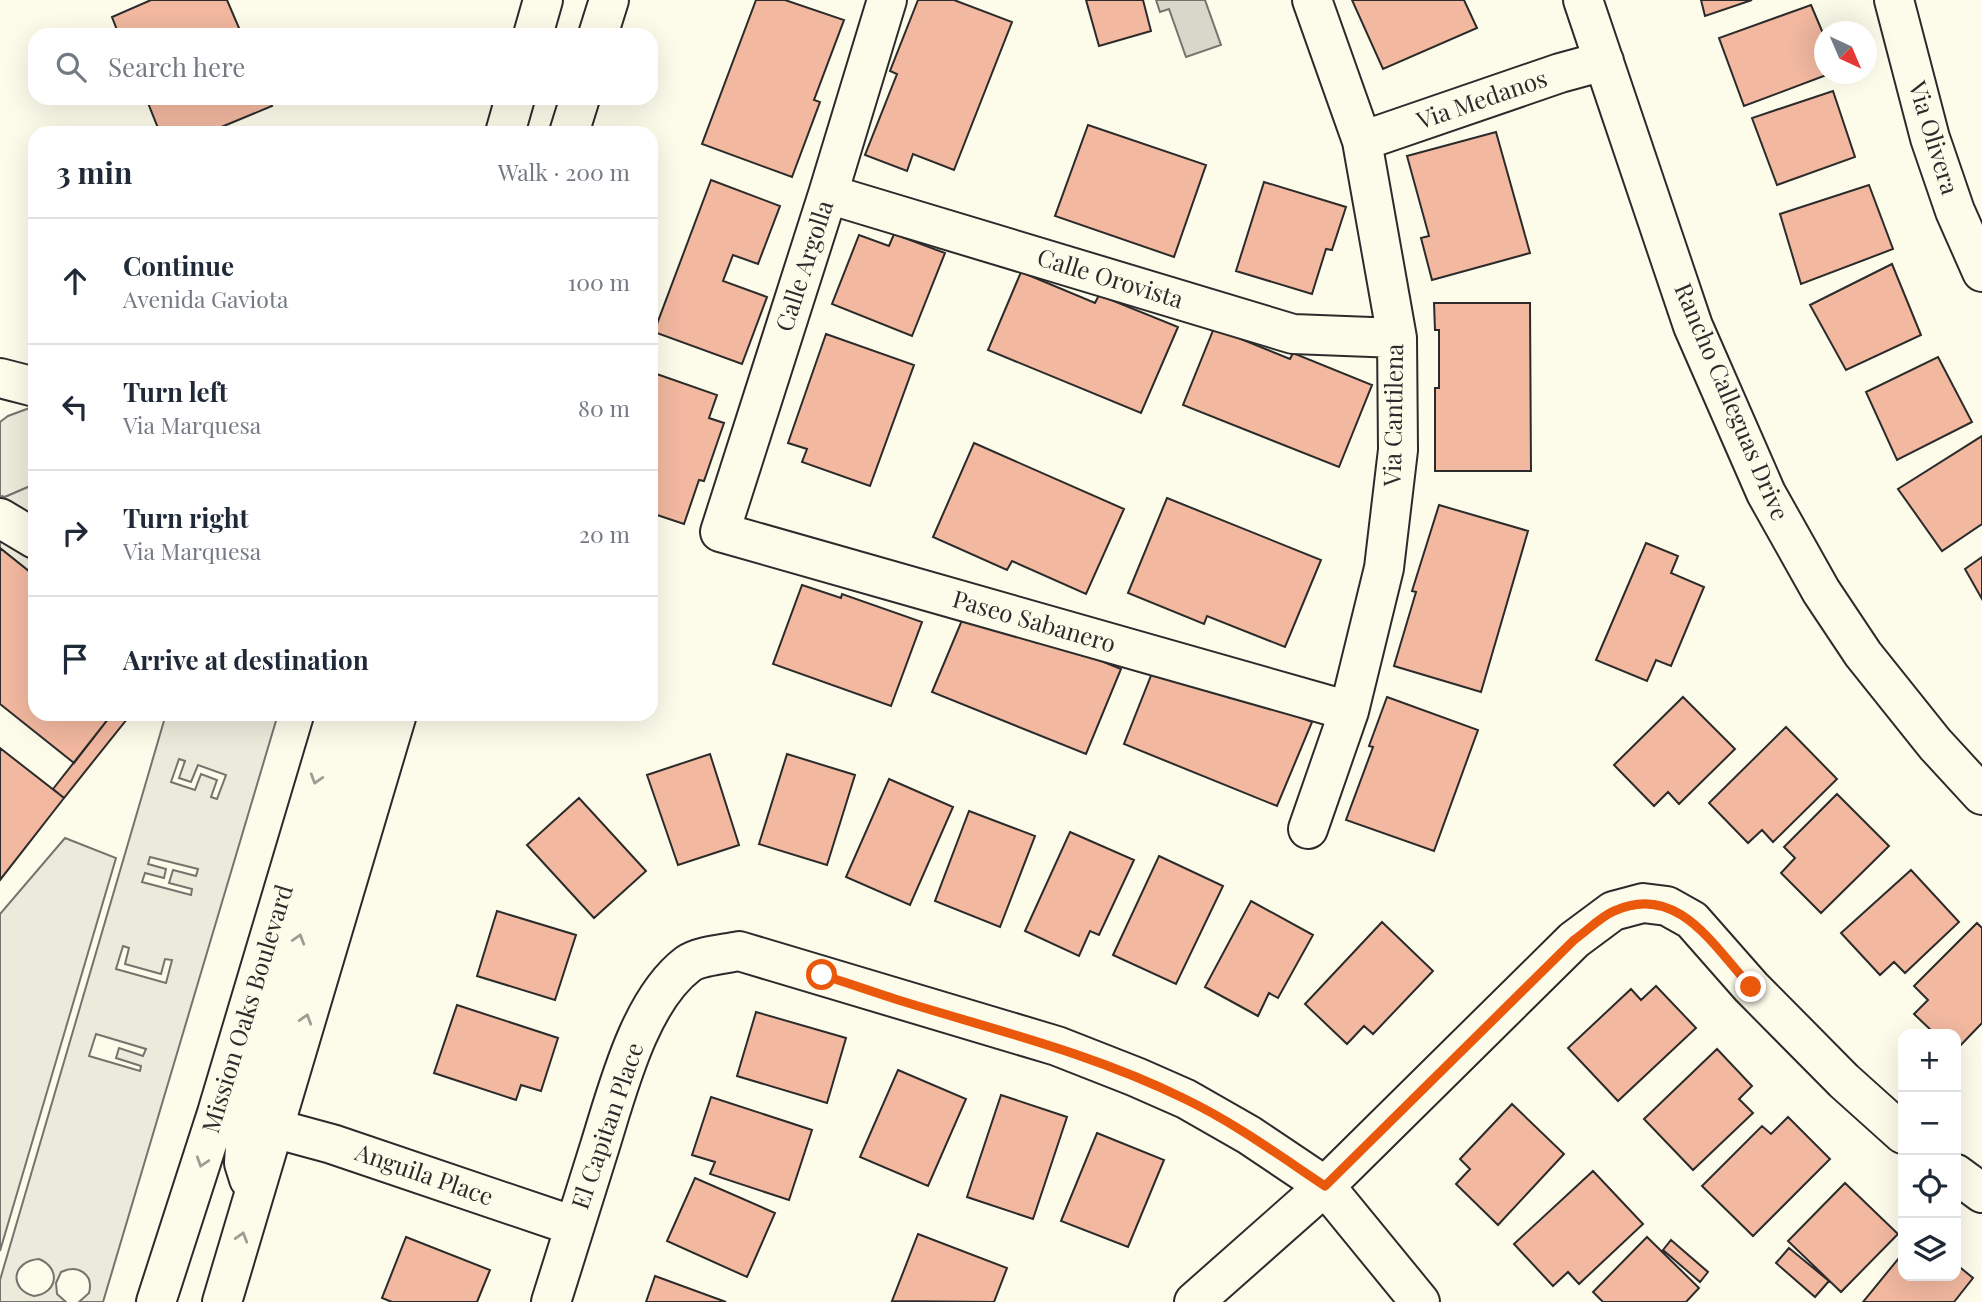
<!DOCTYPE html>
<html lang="en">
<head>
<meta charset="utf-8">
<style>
	body { margin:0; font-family:"Playfair Display",serif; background:#f2f2f3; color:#1f2937 }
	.controls { position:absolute; right:21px; bottom:21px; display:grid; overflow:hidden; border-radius:14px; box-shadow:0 7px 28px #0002 }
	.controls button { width:63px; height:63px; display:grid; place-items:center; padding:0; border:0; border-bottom:2px solid #e0e1e3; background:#fff; color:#1f2937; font:35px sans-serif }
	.compass { position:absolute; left:1814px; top:21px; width:63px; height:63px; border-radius:50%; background:#fff; box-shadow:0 7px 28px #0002; rotate:136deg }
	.stop { position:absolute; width:21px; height:21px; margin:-16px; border:5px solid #ea580c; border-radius:50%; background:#fff }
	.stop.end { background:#ea580c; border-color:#fff; box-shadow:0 2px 7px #0008 }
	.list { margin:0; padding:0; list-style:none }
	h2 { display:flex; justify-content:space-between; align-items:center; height:91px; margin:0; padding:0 28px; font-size:30px }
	h2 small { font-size:23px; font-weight:400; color:#747a83 }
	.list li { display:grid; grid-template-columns:46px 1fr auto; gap:21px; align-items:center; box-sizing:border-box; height:126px; padding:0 28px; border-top:2px solid #e0e1e3 }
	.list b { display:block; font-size:26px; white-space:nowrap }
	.list p { margin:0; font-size:23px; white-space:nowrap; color:#747a83 }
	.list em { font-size:23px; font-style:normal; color:#747a83 }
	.icon { flex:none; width:38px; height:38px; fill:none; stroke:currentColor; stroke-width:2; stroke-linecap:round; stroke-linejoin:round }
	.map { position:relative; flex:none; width:1982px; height:1302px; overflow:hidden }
	.search { position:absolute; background:#fff; box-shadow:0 7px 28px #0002; left:28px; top:28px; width:630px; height:77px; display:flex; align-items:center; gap:18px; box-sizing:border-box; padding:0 24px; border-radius:21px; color:#747a83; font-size:26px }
	.panel { position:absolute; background:#fff; box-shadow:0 7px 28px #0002; left:28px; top:126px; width:630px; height:595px; border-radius:21px }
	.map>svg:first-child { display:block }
</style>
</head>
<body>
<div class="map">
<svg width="1982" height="1302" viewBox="0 0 1982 1302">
	<rect width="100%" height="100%" fill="#fdfbea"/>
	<!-- green -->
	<path fill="#ecebdb" stroke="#74746e" stroke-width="2" fill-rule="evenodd" d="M35 406V484L5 497 0 496V422L8 416Z
		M166 714H278L103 1302H79L89 1293C94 1274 78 1264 61 1272L56 1283 57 1294 66 1302H0V1280ZM179 759 185 761 179 778 191 782 198 765 226 775 217 799 211 797 217 780 201 774 195 790 171 782ZM150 857 198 869 196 876 173 870 169 883 192 889 191 895 142 882 145 873 164 878 166 869 148 864ZM123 946 129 948 125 964 161 974 165 959 172 960 166 983 116 969ZM96 1034 146 1049 143 1056 119 1048 116 1058 141 1066 140 1071 89 1056ZM39 1259C61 1268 58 1293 34 1296 8 1289 12 1261 39 1259Z"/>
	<!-- parking -->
	<path fill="#eceadb" stroke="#74746e" stroke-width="2" d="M35 484V576L0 548V496L5 497Z
		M65 838 116 858 0 1251V914Z"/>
	<!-- water -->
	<path fill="#d8d7c9" stroke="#74746e" stroke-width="2" d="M1156 0H1205L1221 45 1186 57 1169 9 1160 12Z"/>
	<!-- building -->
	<path fill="#f2b8a0" stroke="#2b2b2b" stroke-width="2" d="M151 0H227L242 35H119L112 17Z
		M756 0H785L844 20 814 100 820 102 792 177 702 144Z
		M918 0H954L1012 22 954 170 913 154 907 171 865 155 897 74 890 71Z
		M1086 0H1143L1151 31 1099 46Z
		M1352 0H1464L1477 28 1383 69Z
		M1701 0H1752L1705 16Z
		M1811 5 1825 38V74H1829L1744 106 1719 38Z
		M1833 91 1855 157 1777 185 1752 118Z
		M146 98H268L272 106 207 133H160Z
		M1088 125 1206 165 1174 257 1055 216Z
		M1496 132 1530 253 1432 280 1421 238 1429 236 1407 156Z
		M711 180 780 206 758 264 733 255 723 281 767 297 742 364 654 332Z
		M1264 182 1346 207 1332 250 1326 249 1312 294 1236 271Z
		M1869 185 1893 249 1801 284 1780 214Z
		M894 234 945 253 912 336 832 304 859 235 889 246Z
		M1892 264 1921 335 1846 370 1810 305Z
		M1021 272 1095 303 1099 295 1178 327 1141 413 988 350Z
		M1434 303H1530L1531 471H1435V388H1439V330H1435Z
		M1214 328 1290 359 1293 353 1372 385 1339 467 1183 405Z
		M826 334 914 365 870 486 802 462 807 449 788 443Z
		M1938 357 1972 422 1897 460 1866 392Z
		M651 372 717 395 709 418 724 423 704 481 699 480 684 524 651 513Z
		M1982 436V524L1942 551 1898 489Z
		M974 443 1124 509 1086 594 1012 561 1007 570 933 537Z
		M1167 498 1321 560 1285 647 1207 616 1204 624 1128 593Z
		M1439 505 1528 531 1481 692 1394 666 1416 592 1412 591Z
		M1646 543 1678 556 1671 573 1704 587 1671 666 1656 660 1647 681 1596 660Z
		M0 548 35 576V714H112L74 763 0 704Z
		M1982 557V599L1965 569Z
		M802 585 841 598 842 594 922 622 891 706 773 664Z
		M965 613 1037 643 1040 636 1121 669 1086 754 932 692Z
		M1154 668 1230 698 1233 690 1312 722 1277 806 1124 744Z
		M1387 697 1478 730 1434 851 1346 820 1373 747 1369 746Z
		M1683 697 1735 749 1679 804 1668 792 1654 806 1614 765Z
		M112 714H131L64 798 53 789Z
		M1786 727 1837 779 1773 842 1762 830 1748 843 1709 803Z
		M0 748 64 798 0 880Z
		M710 754 739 845 678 865 647 775Z
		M787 754 855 775 827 865 759 844Z
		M889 779 953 807 910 905 846 877Z
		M1837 794 1889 846 1821 913 1781 873 1795 858 1784 847Z
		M579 798 646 871 594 918 527 845Z
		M969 811 1035 836 1000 927 935 901Z
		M1070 832 1134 860 1099 935 1090 931 1079 956 1025 931Z
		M1159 856 1223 886 1176 984 1113 955Z
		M1911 870 1959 922 1905 973 1894 962 1880 975 1841 933Z
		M1251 901 1313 935 1278 998 1269 993 1258 1016 1205 987Z
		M497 911 576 935 555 1000 477 976Z
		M1382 922 1433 971 1373 1034 1364 1026 1347 1044 1305 1004Z
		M1977 923 1982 928V1023L1956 1050V1034H1935L1914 1014 1928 1000 1914 986Z
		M1656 986 1696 1028 1618 1101 1568 1048 1631 989 1641 1000Z
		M457 1005 558 1038 541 1091 521 1085 516 1100 434 1073Z
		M756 1012 846 1038 827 1103 737 1076Z
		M1717 1049 1752 1086 1739 1099 1753 1113 1693 1170 1644 1119Z
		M898 1070 966 1099 928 1186 860 1157Z
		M1001 1095 1067 1117 1033 1219 967 1197Z
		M711 1097 812 1130 789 1200 710 1174 715 1162 692 1155Z
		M1512 1104 1564 1154 1498 1225 1456 1184 1470 1169 1460 1159Z
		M1788 1117 1830 1159 1753 1236 1702 1186 1762 1126 1771 1134Z
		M1097 1133 1164 1160 1128 1247 1061 1221Z
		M1593 1171 1643 1224 1579 1284 1568 1272 1553 1286 1514 1244Z
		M695 1178 775 1213 747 1277 667 1241Z
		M1845 1183 1898 1234 1841 1292 1788 1241Z
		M918 1234 1007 1268 994 1302 892 1301Z
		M406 1237 490 1270 477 1302H392L382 1298Z
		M1647 1237 1699 1288 1686 1302H1603L1593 1292Z
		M1671 1240 1708 1272 1700 1282 1663 1250Z
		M1789 1248 1829 1281 1815 1297 1776 1263Z
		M1903 1253V1276H1956V1264L1973 1278 1954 1302H1863Z
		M655 1276 726 1302H646Z"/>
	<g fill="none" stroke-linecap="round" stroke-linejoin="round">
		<!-- minor casing -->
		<g stroke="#2b2b2b" stroke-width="42">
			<path id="minor" d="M887 0 828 194 720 532 1349 711
				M1583 0 1693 326 1766 493 1821 591 1863 654 1935 744 1982 795
				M1894 0 1930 138 1955 211 1982 272
				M1362 141 1560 73 1604 61
				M828 194 1293 334 1397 338
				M0 378 35 387
				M0 518 35 539
				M1308 829 1349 711 1384 568 1398 450 1397 338 1362 141 1312 0
				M273 1128 332 1144 574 1226
				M1956 1174 1982 1193
				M551 1302C567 1251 583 1200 599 1149 617 1092 639 1001 688 964 699 956 725 954 739 951L1057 1046 1136 1077 1186 1099 1249 1135 1325 1186 1420 1302
				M1194 1302 1325 1186 1574 940 1613 911 1643 903 1667 906 1692 920 1751 987 1844 1081 1903 1134"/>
		</g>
		<!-- major casing -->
		<g stroke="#2b2b2b" stroke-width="42">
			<path id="major" d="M533 35 543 0
				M598 35 609 0
				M505 133 515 98
				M569 133 580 98
				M249 1179 244 1163 247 1114 367 714
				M156 1302 217 1113 336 714
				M222 1302 397 714"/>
		</g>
		<!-- minor -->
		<use href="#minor" stroke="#fdfbea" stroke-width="38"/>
		<!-- major -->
		<use href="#major" stroke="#fdfbea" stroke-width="38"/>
	</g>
	<!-- one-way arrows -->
	<defs><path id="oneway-chevron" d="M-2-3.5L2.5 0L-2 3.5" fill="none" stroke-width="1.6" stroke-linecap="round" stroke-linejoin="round" transform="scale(1.75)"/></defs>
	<g stroke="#9e9d94">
		<use href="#oneway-chevron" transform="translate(316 779) rotate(107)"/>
		<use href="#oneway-chevron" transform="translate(299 939) rotate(-73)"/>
		<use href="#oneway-chevron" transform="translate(306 1019) rotate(-73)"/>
		<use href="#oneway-chevron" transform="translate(202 1162) rotate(108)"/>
		<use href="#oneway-chevron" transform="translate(242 1237) rotate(-73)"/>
	</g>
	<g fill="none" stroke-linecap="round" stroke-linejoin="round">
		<!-- route -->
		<path stroke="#ea580c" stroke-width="9" d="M822 975C851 984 879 994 908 1003 1003 1032 1096 1055 1185 1099 1235 1123 1280 1156 1325 1186L1574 940C1587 931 1600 917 1614 911 1678 882 1714 947 1751 987"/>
	</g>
	<g text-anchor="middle" stroke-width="5" stroke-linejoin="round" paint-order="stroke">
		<!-- street labels -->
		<g font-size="24" fill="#2b2b2b" stroke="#fdfbea">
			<text transform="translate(1482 100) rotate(-19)" y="8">Via Medanos</text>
			<text transform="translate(1933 138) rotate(73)" y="8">Via Olivera</text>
			<text transform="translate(805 266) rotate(-72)" y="8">Calle Argolla</text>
			<text transform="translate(1110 279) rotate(17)" y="8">Calle Orovista</text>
			<text transform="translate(1731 402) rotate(67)" y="8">Rancho Calleguas Drive</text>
			<text transform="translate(1394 415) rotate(-89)" y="8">Via Cantilena</text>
			<text transform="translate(1034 622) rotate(16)" y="8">Paseo Sabanero</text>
			<text transform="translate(248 1009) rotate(-73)" y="8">Mission Oaks Boulevard</text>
			<text transform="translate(608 1126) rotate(-71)" y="8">El Capitan Place</text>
			<text transform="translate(424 1175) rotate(19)" y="8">Anguila Place</text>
		</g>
	</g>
</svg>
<div class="controls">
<button>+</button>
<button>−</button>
<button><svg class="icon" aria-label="locate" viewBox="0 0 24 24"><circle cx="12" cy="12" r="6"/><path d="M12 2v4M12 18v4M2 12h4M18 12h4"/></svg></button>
<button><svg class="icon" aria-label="layers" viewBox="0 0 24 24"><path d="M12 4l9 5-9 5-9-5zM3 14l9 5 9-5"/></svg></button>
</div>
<svg class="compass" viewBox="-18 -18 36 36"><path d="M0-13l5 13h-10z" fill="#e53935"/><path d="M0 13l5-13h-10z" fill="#747a83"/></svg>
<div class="stop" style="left:822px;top:975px"></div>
<div class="stop end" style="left:1751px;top:987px"></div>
<div class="search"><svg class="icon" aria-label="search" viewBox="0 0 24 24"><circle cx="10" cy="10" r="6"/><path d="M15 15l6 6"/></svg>Search here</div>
<section class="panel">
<h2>3 min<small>Walk · 200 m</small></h2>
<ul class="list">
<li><svg class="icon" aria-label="ahead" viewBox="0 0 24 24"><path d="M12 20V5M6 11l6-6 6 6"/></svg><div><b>Continue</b><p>Avenida Gaviota</p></div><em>100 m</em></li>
<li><svg class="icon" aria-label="left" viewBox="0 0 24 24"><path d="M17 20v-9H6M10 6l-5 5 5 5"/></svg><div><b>Turn left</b><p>Via Marquesa</p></div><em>80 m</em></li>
<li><svg class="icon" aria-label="right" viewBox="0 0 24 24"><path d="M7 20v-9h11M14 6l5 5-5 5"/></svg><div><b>Turn right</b><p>Via Marquesa</p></div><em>20 m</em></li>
<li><svg class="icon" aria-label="arrive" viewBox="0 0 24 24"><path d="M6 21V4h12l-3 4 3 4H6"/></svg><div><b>Arrive at destination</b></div></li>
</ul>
</section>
</div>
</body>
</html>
